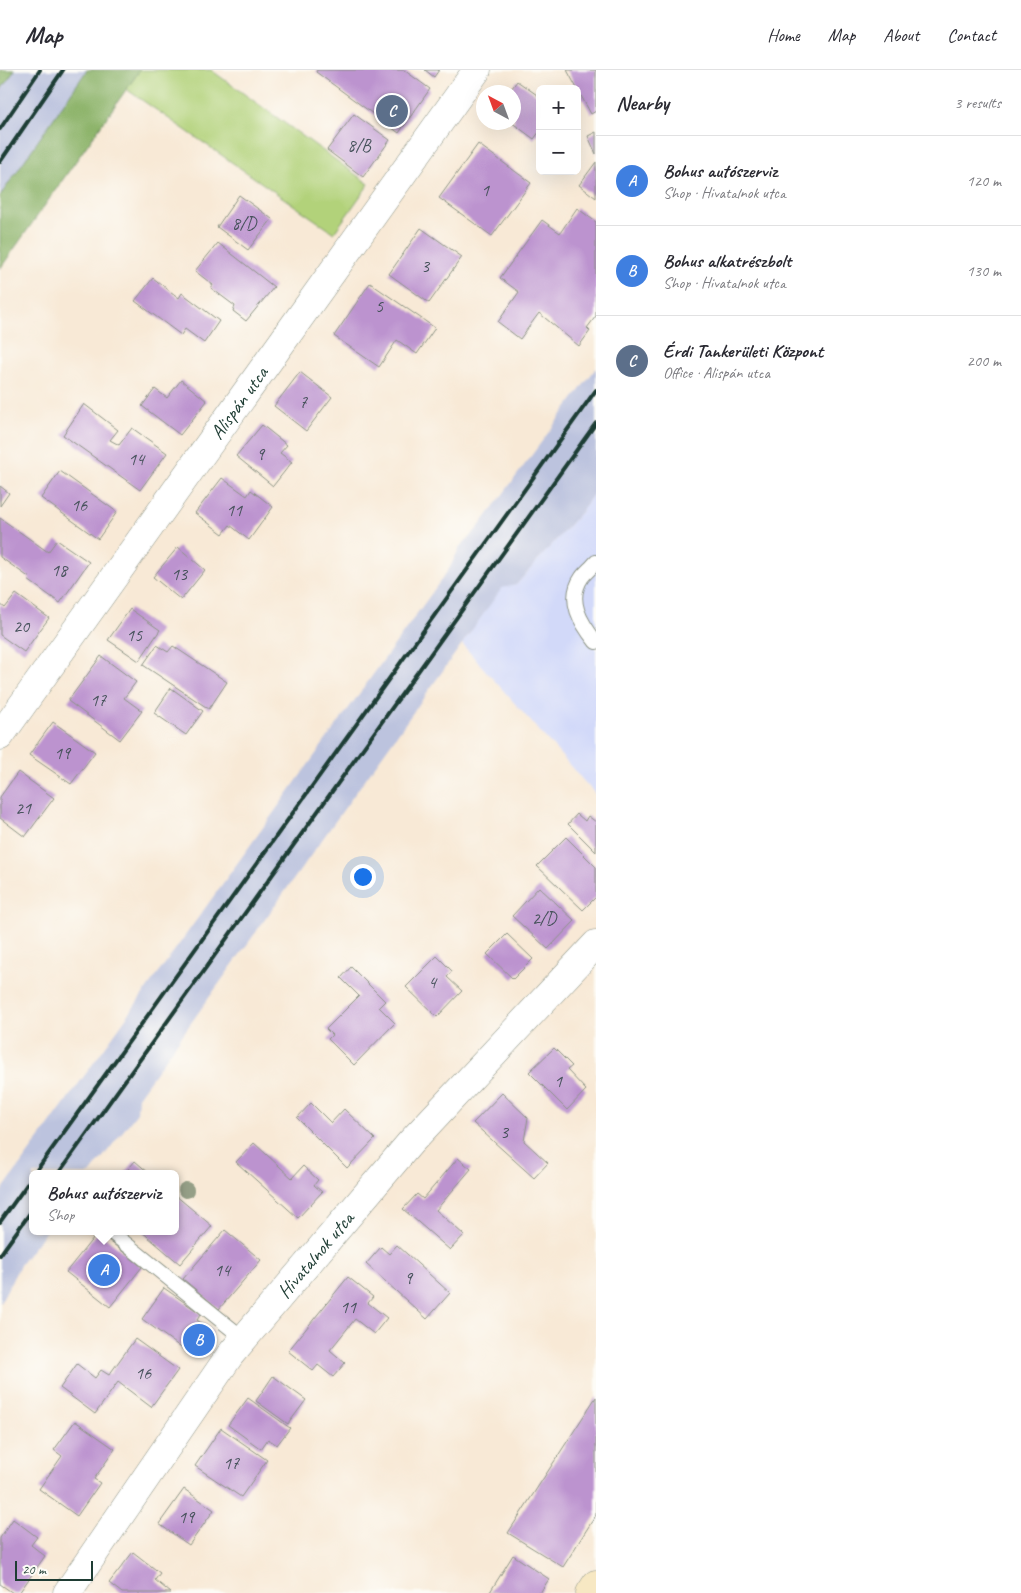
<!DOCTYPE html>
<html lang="en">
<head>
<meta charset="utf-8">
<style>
	body { margin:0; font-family:Caveat,sans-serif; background:#f2f2f3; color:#2b2b33 }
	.controls { position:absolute; right:15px; top:15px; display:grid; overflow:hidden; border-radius:8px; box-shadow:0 5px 20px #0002 }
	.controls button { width:45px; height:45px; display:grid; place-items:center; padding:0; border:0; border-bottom:1px solid #e1e1e2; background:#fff; color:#2b2b33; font:25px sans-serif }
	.compass { position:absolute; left:476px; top:15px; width:45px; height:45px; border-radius:50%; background:#fff; box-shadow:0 5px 20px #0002; rotate:319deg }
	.scale { position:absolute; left:15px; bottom:12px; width:78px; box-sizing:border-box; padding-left:5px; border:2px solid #1f3d34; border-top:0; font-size:14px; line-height:18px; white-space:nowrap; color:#1f3d34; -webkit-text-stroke:4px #fdfcf7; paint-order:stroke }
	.you { position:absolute; left:362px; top:806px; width:18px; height:18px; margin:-12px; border:4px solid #fff; border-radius:50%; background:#1a73e8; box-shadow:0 0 0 8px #1a73e833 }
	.badge { display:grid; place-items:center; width:32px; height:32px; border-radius:50%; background:#d1495b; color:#fff; font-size:16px; font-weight:700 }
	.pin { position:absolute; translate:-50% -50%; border:2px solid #fff; box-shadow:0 1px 5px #0006 }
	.popup { position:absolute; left:29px; top:1100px; width:150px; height:65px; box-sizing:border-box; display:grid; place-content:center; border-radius:8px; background:#fff; filter:drop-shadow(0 1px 4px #0005); font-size:16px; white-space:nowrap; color:#7c7c81 }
	.popup b { font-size:19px; color:#2b2b33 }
	.popup::after { content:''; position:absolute; left:50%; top:100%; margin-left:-10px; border:10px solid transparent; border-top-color:#fff }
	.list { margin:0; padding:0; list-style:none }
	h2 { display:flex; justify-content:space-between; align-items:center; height:65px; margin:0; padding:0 20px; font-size:21px }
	h2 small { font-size:16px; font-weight:400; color:#7c7c81 }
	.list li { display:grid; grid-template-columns:32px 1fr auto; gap:15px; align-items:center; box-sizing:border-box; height:90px; padding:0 20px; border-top:1px solid #e1e1e2 }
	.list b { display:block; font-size:19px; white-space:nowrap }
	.list p { margin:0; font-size:16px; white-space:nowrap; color:#7c7c81 }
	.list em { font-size:16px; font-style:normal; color:#7c7c81 }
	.map { position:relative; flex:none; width:596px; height:1523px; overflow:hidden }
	header { display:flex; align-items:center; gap:30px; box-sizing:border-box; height:70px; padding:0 25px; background:#fff; border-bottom:1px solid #e1e1e2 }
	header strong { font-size:24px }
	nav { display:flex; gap:28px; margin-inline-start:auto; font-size:18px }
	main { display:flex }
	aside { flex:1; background:#fff }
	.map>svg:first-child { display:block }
</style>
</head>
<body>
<header>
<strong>Map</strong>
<nav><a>Home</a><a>Map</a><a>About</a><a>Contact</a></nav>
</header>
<main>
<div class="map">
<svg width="596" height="1523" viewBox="0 0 596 1523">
	<rect width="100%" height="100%" fill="#fdfcf7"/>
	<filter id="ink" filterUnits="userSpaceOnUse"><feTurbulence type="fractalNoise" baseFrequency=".02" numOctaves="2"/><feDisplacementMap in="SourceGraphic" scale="10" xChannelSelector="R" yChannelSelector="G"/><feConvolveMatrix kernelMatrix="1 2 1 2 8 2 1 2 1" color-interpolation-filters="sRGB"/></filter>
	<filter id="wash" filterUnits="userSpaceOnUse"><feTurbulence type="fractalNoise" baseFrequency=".0096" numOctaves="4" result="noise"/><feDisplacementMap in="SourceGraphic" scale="20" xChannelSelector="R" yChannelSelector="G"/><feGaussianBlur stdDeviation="1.12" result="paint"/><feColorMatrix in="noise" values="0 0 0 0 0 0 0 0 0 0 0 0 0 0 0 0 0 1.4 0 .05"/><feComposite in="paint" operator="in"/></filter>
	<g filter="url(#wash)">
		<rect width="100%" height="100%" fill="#f8e9d6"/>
		<!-- built -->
		<path fill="#d2d9f9" d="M596 420V725L462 574 502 517 516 515 580 443Z"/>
		<!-- industrial -->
		<path fill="#bcc3de" d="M15 0H87L0 126V21Z
			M596 298V420L580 443 516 515 502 518 138 1027 137 1043 90 1104H33V1161H46L20 1195 0 1233V1123L449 499 460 477 478 458Z"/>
		<!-- green -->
		<path fill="#b2d27a" stroke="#688857" d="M140 0H211L369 114 334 163 126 19Z"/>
		<!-- forest -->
		<path fill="#8db46a" stroke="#56784f" d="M0 0H15L0 21Z
			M87 0H140L0 199V126Z"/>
		<g id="blocks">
			<!-- building -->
			<path fill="#bc93cf" d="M317 0H404L430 19 399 63 316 2Z
				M425 0H439L434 7Z
				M567 0H596V41L591 44Z
				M517 11 540 27V61L534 69 511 52H514V22H509Z
				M354 44 390 70 363 107 327 80Z
				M596 62V84L588 66Z
				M478 74 531 113 492 166 439 128Z
				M596 92V128L579 115Z
				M239 125 272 149 248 180 217 157Z
				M577 138 596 152V246L587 258 590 261 579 276 539 243 520 269 498 252 519 222 500 208 542 150 560 163Z
				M421 158 462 187 429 233 389 204Z
				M218 173 274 217 246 251 233 241 235 236 211 218 213 215 195 201Z
				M153 208 179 228 182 223 219 251 204 273 185 259 181 265 135 231Z
				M370 213 435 258 417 284 397 270 379 297 334 266Z
				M300 302 332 327 306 361 274 336Z
				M181 310 207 331 180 365 142 336 155 319 167 328Z
				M84 334 118 360 110 370 119 375 132 358 167 383 140 420 63 365Z
				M262 355 287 375 280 383 292 392 273 416 236 386Z
				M60 401 117 442 98 469 41 428Z
				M222 408 247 426 251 420 273 437 249 470 230 455 223 464 195 443Z
				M0 416 9 423 0 436Z
				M0 448 48 482 57 470 89 492 60 533 28 510 30 508 0 487Z
				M178 477 205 500 181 530 153 507Z
				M16 524 49 548 24 582 0 565V534L5 538Z
				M130 539 160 560 139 591 108 570Z
				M157 575 168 582 173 576 227 612 209 639 143 595Z
				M101 586 136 612 124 628 142 641 120 670 68 631Z
				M171 618 203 641 186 665 154 643Z
				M53 652 95 682 71 714 29 685Z
				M18 702 54 728 25 767 0 748V727Z
				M577 744 585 751 588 746 596 752V782L568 754Z
				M566 767 596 797V827L583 840 537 796Z
				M539 817 575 851 548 879 512 846Z
				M507 864 533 889 513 909 487 884Z
				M437 886 452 901 447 907 462 921 437 947 406 917Z
				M351 897 385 931 379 937 395 953 354 995 328 969 332 965 326 959 359 926 341 908Z
				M554 978 572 996 567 1000 586 1020 567 1040 529 1002Z
				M502 1023 528 1048 524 1071 548 1093 534 1108 473 1053Z
				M311 1033 331 1053 344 1039 375 1069 347 1098 297 1048Z
				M254 1073 292 1108 303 1096 318 1110 314 1115 322 1122 298 1148 236 1092Z
				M458 1088 471 1099 436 1140 464 1165 450 1180 403 1139 417 1124 423 1129Z
				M135 1091 150 1104H124Z
				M175 1125 212 1156 180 1194 141 1161H175Z
				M225 1160 261 1190 219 1239 183 1209Z
				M98 1162 142 1197 110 1237 66 1202Z
				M397 1175 450 1223 427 1249 366 1194 381 1177 389 1184Z
				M348 1207 373 1227 368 1233 387 1248 374 1264 355 1249 330 1280 345 1293 333 1307 318 1295 313 1301 288 1281Z
				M164 1218 201 1244 197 1250 213 1262 195 1288 142 1249Z
				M135 1269 178 1300 151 1337 118 1312 95 1344 60 1318 77 1294 95 1308 101 1300 109 1305Z
				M273 1306 306 1330 288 1354 256 1331Z
				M596 1327V1445L563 1497 508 1463Z
				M248 1328 290 1358 277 1375 268 1369 261 1379 228 1355Z
				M75 1351 115 1379 94 1409 100 1413 77 1446 39 1419 62 1386 54 1380Z
				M221 1358 267 1390 241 1427 195 1396Z
				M184 1419 214 1440 189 1475 159 1454Z
				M13 1449 37 1467 31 1475 45 1486 19 1523H13L0 1514V1468Z
				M133 1482 160 1503 155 1510 171 1523H122L109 1513Z
				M513 1485 549 1509 540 1523 490 1522Z"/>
		</g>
	</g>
	<g filter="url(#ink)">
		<use href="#blocks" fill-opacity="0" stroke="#8c9385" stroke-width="1"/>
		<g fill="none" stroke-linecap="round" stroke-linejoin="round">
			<!-- lane casing -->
			<g stroke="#8c9385" stroke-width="16">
				<path id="lane" d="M596 492C592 497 586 502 582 507 566 530 581 553 596 572
					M110 1161 244 1269"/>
			</g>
			<!-- street casing -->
			<g stroke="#8c9385" stroke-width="29">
				<g id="street">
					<path id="s1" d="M0 666 477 0"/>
					<path id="s2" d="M67 1523 230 1285 410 1073 596 874"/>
				</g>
			</g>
			<!-- secondary casing -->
			<g stroke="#8c9385" stroke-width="29">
				<path id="secondary" d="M590 1523 596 1514"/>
			</g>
			<!-- lane -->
			<use href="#lane" stroke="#fff" stroke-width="14"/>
			<!-- street -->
			<use href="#street" stroke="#fff" stroke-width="28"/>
			<!-- secondary -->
			<use href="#secondary" stroke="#f7e8c3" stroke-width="28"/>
			<!-- rail -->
			<path stroke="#1f3d34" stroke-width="4" d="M0 59 40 0
				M0 92 63 0
				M34 1104 596 320
				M58 1104 596 353
				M0 1152 33 1106
				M0 1185 33 1139"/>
		</g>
		<!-- trees -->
		<circle fill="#959f87" cx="186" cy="1120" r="8"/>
	</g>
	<g text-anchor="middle" stroke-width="5" stroke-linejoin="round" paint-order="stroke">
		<!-- number labels -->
		<g font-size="18" fill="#46525b">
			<text x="359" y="81">8/B</text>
			<text x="485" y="126">1</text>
			<text x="244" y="159">8/D</text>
			<text x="425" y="202">3</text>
			<text x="379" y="242">5</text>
			<text x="303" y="338">7</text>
			<text x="260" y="390">9</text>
			<text x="136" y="395">14</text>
			<text x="79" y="441">16</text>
			<text x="234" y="446">11</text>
			<text x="59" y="506">18</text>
			<text x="179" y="510">13</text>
			<text x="21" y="562">20</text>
			<text x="134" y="571">15</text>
			<text x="98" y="636">17</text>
			<text x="62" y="689">19</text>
			<text x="23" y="744">21</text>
			<text x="544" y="854">2/D</text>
			<text x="432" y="918">4</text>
			<text x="558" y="1017">1</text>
			<text x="504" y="1068">3</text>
			<text x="222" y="1206">14</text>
			<text x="408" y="1214">9</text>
			<text x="348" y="1243">11</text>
			<text x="143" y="1309">16</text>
			<text x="231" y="1399">17</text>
			<text x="186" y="1453">19</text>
		</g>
		<!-- street labels -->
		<g font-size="20" fill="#1f3d34" stroke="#fdfcf7">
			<text dy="7" stroke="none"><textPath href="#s1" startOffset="410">Alispán utca</textPath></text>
			<text dy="7" stroke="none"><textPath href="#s2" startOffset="420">Hivatalnok utca</textPath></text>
		</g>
	</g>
</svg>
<div class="controls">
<button>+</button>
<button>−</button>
</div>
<svg class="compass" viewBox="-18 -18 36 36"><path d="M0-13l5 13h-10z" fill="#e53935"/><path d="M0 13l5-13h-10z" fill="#7c7c81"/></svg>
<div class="scale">20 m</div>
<div class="you"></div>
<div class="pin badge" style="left:104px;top:1200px;background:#3f7fe0">A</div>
<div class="popup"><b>Bohus autószerviz</b>Shop</div>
<div class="pin badge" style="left:199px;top:1270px;background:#3f7fe0">B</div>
<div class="pin badge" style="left:392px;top:41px;background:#5c6f8a">C</div>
</div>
<aside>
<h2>Nearby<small>3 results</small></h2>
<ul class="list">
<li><span class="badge" style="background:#3f7fe0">A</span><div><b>Bohus autószerviz</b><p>Shop · Hivatalnok utca</p></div><em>120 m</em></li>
<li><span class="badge" style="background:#3f7fe0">B</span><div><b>Bohus alkatrészbolt</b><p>Shop · Hivatalnok utca</p></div><em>130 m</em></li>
<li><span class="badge" style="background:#5c6f8a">C</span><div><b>Érdi Tankerületi Központ</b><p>Office · Alispán utca</p></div><em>200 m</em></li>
</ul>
</aside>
</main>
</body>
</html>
